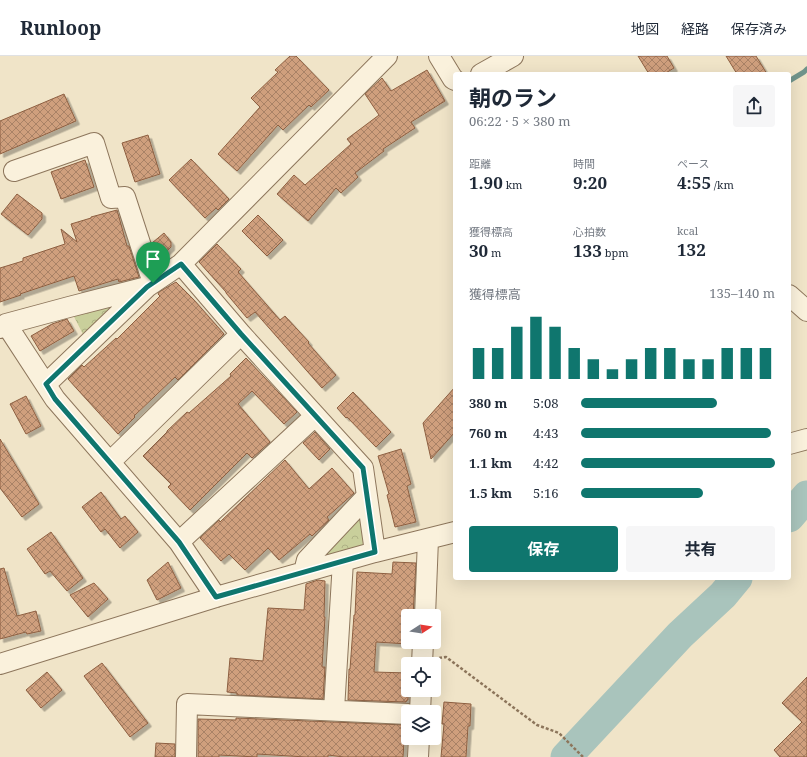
<!DOCTYPE html>
<html lang="ja">
<meta charset="utf-8">
<style>
body{margin:0;font-family:"Noto Serif","Noto Sans JP",serif;background:#f6f6f7;color:#1f2937;height:100vh;display:flex;flex-direction:column;font-size:15px;white-space:nowrap}
*{box-sizing:border-box;margin:0}
p{font-size:13px;color:#747a83}
.icon{flex:none;width:22px;height:22px;fill:none;stroke:currentColor;stroke-width:2;stroke-linecap:round;stroke-linejoin:round}
.map{position:relative;flex:1;overflow:hidden}
.drawer{position:absolute;left:453px;top:16px;width:338px;height:508px;display:flex;flex-direction:column;background:#fff;border-radius:4px;box-shadow:0 4px 16px #0002}
.drawer>*{flex:none}
.needle{width:26px;rotate:78deg}
.controls{position:absolute;left:401px;top:553px;display:grid;gap:8px}
.controls a{display:grid;place-items:center;width:40px;height:40px;border-radius:4px;background:#fff;box-shadow:0 4px 16px #0002;font-size:20px}
.pin{position:absolute;display:grid;place-items:center;width:34px;height:34px;color:#fff;margin:-41px -17px;border-radius:50% 50% 50% 0;rotate:-45deg;box-shadow:0 0 4px #0007}
.pin .icon{rotate:45deg}
.round{display:grid;place-items:center;flex:none;width:42px;height:42px;border-radius:4px;background:#f6f6f7}
.summary{display:flex;align-items:center;justify-content:space-between;height:68px;padding:0 16px}
h1{font-size:22px;font-weight:700;line-height:30px}
.metrics{display:grid;grid-template-columns:repeat(3,1fr);gap:6px;height:68px;padding:4px 16px}
.metrics div{display:grid;align-content:center}
.metrics b{font-size:17px;font-weight:700}
.metrics small{font-size:11px;font-weight:400}
.metrics p{font-size:11px}
.chart{height:112px;padding:8px 16px}
.chart p{display:flex;justify-content:space-between}
.chart svg{width:100%;height:72px;margin-top:4px;stroke:#0f766e;stroke-width:6}
.cta{display:flex;gap:8px;margin-top:auto;padding:8px 16px}
.cta a{flex:1;height:46px;border-radius:4px;background:#0f766e;color:#fff;font-size:16px;font-weight:700;line-height:46px;text-align:center}
.cta a+a{background:#f6f6f7;color:#1f2937}
ul{padding:0 16px;list-style:none;font-size:13px}
li{display:grid;grid-template-columns:64px 48px 1fr;align-items:center;height:30px}
li i{height:10px;border-radius:5px;background:#0f766e}
header{display:flex;align-items:center;gap:24px;box-sizing:border-box;height:56px;padding:0 20px;background:#fff;border-bottom:1px solid #e0e1e3}
header strong{font-size:19px}
nav{display:flex;gap:22px;margin-inline-start:auto;font-size:14px}
.map>svg:first-child{display:block}
</style>
<header>
<strong>Runloop</strong>
<nav><a>地図</a><a>経路</a><a>保存済み</a></nav>
</header>
<div class="map">
<svg width="807" height="701" viewBox="0 0 807 701">
<defs>
<pattern id="park-crowns" width="20" height="18" patternUnits="userSpaceOnUse"><rect width="20" height="18" fill="#c9cf9b"/><path d="M2 6a3 3 0 1 1 6 0M12 15a3 3 0 1 1 6 0" fill="none" stroke="#aeb285"/></pattern>
<pattern id="building-cross-hatch" width="8" height="8" patternUnits="userSpaceOnUse"><rect width="8" height="8" fill="#cf9f7d"/><path d="M0 0l8 8M0 8l8-8" fill="none" stroke="#a98266"/></pattern>
<filter id="shadow"><feDropShadow dx="3.5" dy="3.5" stdDeviation="0" flood-color="#0004"/></filter>
</defs>
<rect width="100%" height="100%" fill="#f0e4c8"/>
<!-- park -->
<path fill="url(#park-crowns)" d="M147,231L88,288L69,251Z
M367,440L375,496L307,504Z"/>
<g fill="none" stroke-linecap="round" stroke-linejoin="round">
<!-- stream -->
<path stroke="#6f938a" stroke-width="5" d="M789,25L804,16L807,13"/>
<!-- river -->
<path stroke="#a9c4bc" stroke-width="31" d="M789,461L807,440
M566,701L680,579L723,539L737,522"/>
</g>
<!-- building -->
<path fill="url(#building-cross-hatch)" stroke="#8d5f41" filter="url(#shadow)" d="M290,0H296L329,34L311,51L309,49L283,74L278,69L237,115L218,98L260,51L251,42L278,16L275,14Z
M638,0H667L674,12L664,18H649Z
M726,0H756L767,18H737Z
M427,14L445,45L411,66L415,72L383,93L384,95L355,117L358,121L341,137L336,132L308,165L277,138L294,119L305,129L351,88L347,83L379,59L365,38L382,22L391,35Z
M64,38L76,65L0,98V65Z
M148,79L160,118L135,126L122,87Z
M191,103L229,143L218,154L216,152L205,162L169,124Z
M85,104L94,131L61,143L51,116Z
M17,138L42,157V163L28,179L1,158Z
M117,154L127,190H129L139,221L119,226L118,223L79,235L74,220L20,238L21,239L0,246V212L23,205V202L65,188L61,173L77,186L71,168L91,162V161Z
M258,159L283,184L267,200L242,175Z
M164,177L171,186V191L159,202L156,199L152,187Z
M217,188L241,213L238,216L280,264L285,260L309,286L308,287L336,319L322,332L255,256L247,262L226,237V236L199,206Z
M176,226L194,244L224,278L178,324L175,321L134,360L135,361L118,378L68,323L82,309L84,311L116,282L117,283L160,240L158,238L159,236Z
M67,263L74,275L40,295L31,280L52,268Z
M246,302L297,356L284,368L252,335L238,348L270,386L252,402L247,397L190,454L168,431L171,428L143,400L167,376V375L187,356L189,357L231,320L230,318Z
M455,331V376L431,403L423,367Z
M353,336L391,376L376,391L347,361L346,362L337,352Z
M26,340L41,370L26,378L10,348Z
M315,376L330,393L319,404L303,387Z
M0,383L39,448L22,461L0,432Z
M401,393L411,428L407,430L416,466L395,471L387,439L389,438L378,400Z
M285,404L309,433L332,412L354,437L327,461L329,464L312,480L310,478L279,504L268,492L245,514L229,498L221,505L200,482L219,464L220,466Z
M101,436L121,463L125,460L138,476L120,492L105,473L101,476L82,451Z
M51,476L83,522L67,535L50,515L45,518L27,493Z
M168,506L181,532L157,544L147,524Z
M393,506L416,507L413,560H408V588L376,586L374,616L408,617V644H407L406,646L348,644L349,613H350L354,559H355L357,516L392,518Z
M4,512L17,560L36,555L41,575L27,578L26,576L0,583V513Z
M318,524L325,525L324,561H325L322,611H325L323,643L237,639V637L227,636L230,602L263,605L268,552L304,554L306,528Z
M94,527L108,543L88,561L70,539Z
M102,607L148,667L130,681L84,620Z
M47,616L62,634L41,652L26,634Z
M807,621V701H780L774,694L802,666L782,647Z
M444,646L471,648L470,670H468L466,701H441L444,668H442Z
M236,662L405,669L403,701H344L328,699V701H306L257,698V701L219,699V701H198V663L236,664Z
M156,687L175,688V701H155Z"/>
<g fill="none" stroke-linecap="round" stroke-linejoin="round">
<!-- street casing -->
<g stroke="#8d765c" stroke-width="22">
<path id="street" d="M439,0L453,23L455,24
M481,18L513,0
M14,115L94,87L111,142L125,141L153,227
M181,208L387,0
M789,239L807,255
M6,268L55,343L179,486L216,541
M0,272L6,268L69,251L147,231L181,208L241,278L363,412L375,496
M46,328L147,231
M789,388L807,383
M110,406L241,278
M179,486L315,360
M304,516L307,504L367,440
M425,560L428,483
M0,608L216,541L375,496L455,476
M422,608L423,586
M334,654L343,505
M420,656L421,634
M186,701L187,648L408,658
M418,701L419,682"/>
</g>
<!-- path -->
<path stroke="#8d765c" stroke-width="2.5" stroke-dasharray="3 2" stroke-linecap="butt" d="M439,602L446,601L537,669L559,677L583,701"/>
<!-- street -->
<use href="#street" stroke="#faf1dc" stroke-width="20"/>
</g>
<g fill="none" stroke-linecap="round" stroke-linejoin="round">
<!-- route casing -->
<g stroke="#fff" stroke-width="8">
<path id="route" d="M181,208L241,278L363,412L375,496L216,541L179,486L55,343L46,328L147,231Z"/>
</g>
<!-- route -->
<use href="#route" stroke="#0f766e" stroke-width="5"/>
</g>
</svg>
<div class="controls">
<a><svg class="needle" viewBox="-14 -14 28 28"><path d="M0-13l5 13h-10z" fill="#e53935"/><path d="M0 13l5-13h-10z" fill="#747a83"/></svg></a>
<a><svg class="icon" aria-label="locate" viewBox="0 0 24 24"><circle cx="12" cy="12" r="6"/><path d="M12 2v4M12 18v4M2 12h4M18 12h4"/></svg></a>
<a><svg class="icon" aria-label="layers" viewBox="0 0 24 24"><path d="M12 4l9 5-9 5-9-5zM3 14l9 5 9-5"/></svg></a>
</div>
<div class="pin" style="left:153px;top:227px;background:#1e9e55"><svg class="icon" aria-label="arrive" viewBox="0 0 24 24"><path d="M6 21V4h12l-3 4 3 4H6"/></svg></div>
<section class="drawer">
<div class="summary"><div><h1>朝のラン</h1><p>06:22 · 5 × 380 m</p></div><a class="round"><svg class="icon" aria-label="share" viewBox="0 0 24 24"><path d="M12 15V3M7 8l5-5 5 5M5 13v7h14v-7"/></svg></a></div>
<div class="metrics">
<div><p>距離</p><b>1.90<small> km</small></b></div>
<div><p>時間</p><b>9:20</b></div>
<div><p>ペース</p><b>4:55<small> /km</small></b></div>
</div>
<div class="metrics">
<div><p>獲得標高</p><b>30<small> m</small></b></div>
<div><p>心拍数</p><b>133<small> bpm</small></b></div>
<div><p>kcal</p><b>132</b></div>
</div>
<div class="chart"><p><span>獲得標高</span>135–140 m</p>
<svg viewBox="0 0 160 44" preserveAspectRatio="none"><path d="M5 44V25M15 44V25M25 44V12M35 44V6M45 44V12M55 44V25M65 44V32M75 44V38M85 44V32M95 44V25M105 44V25M115 44V32M125 44V32M135 44V25M145 44V25M155 44V25"/></svg>
</div>
<ul>
<li><b>380 m</b>5:08<i style="width:70%"></i></li>
<li><b>760 m</b>4:43<i style="width:98%"></i></li>
<li><b>1.1 km</b>4:42<i style="width:100%"></i></li>
<li><b>1.5 km</b>5:16<i style="width:63%"></i></li>
</ul>
<div class="cta"><a>保存</a><a>共有</a></div>
</section>
</div>
